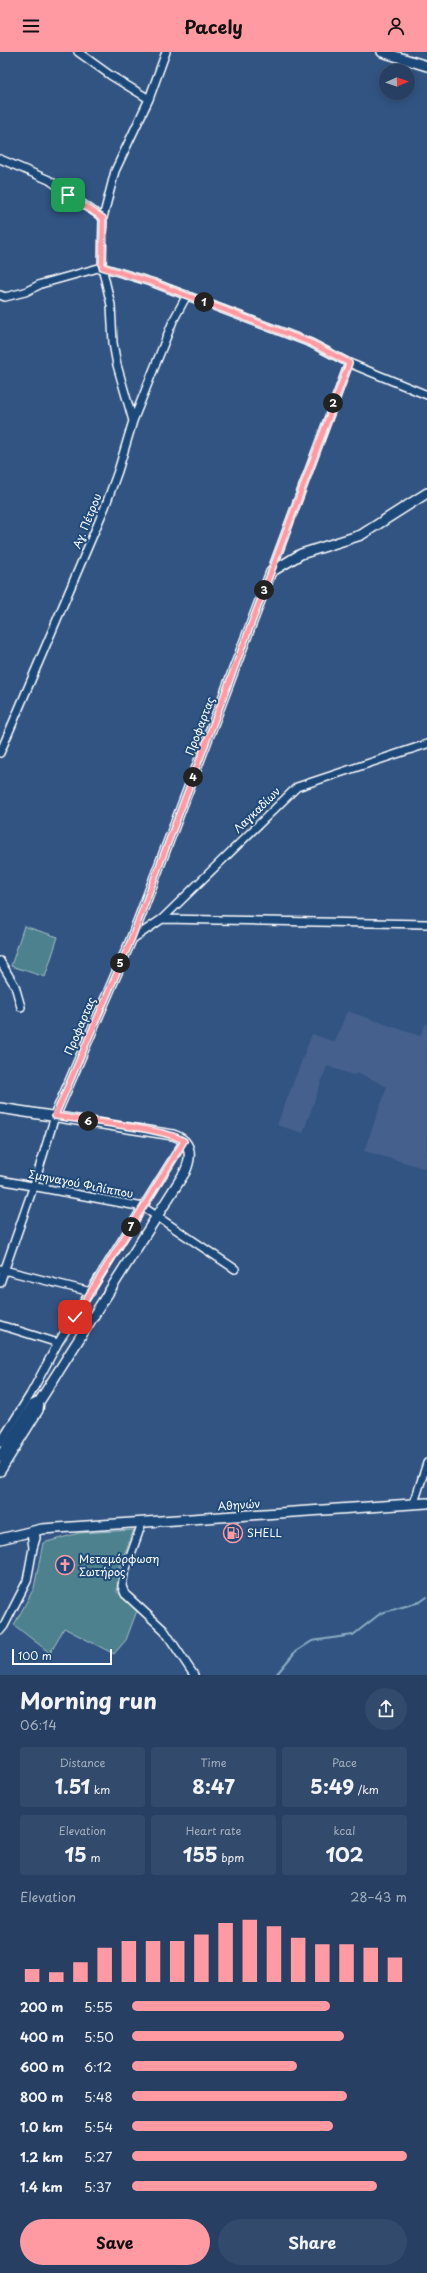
<!DOCTYPE html>
<meta charset="utf-8">
<style>
body{margin:0;font-family:"Playpen Sans",sans-serif;background:#324a6b;color:#f1f3f6;height:100vh;display:flex;flex-direction:column;font-size:15px;white-space:nowrap}
*{box-sizing:border-box;margin:0}
p{font-size:13px;color:#a4afbe}
.icon{flex:none;width:22px;height:22px;fill:none;stroke:currentColor;stroke-width:2;stroke-linecap:round;stroke-linejoin:round}
.map{position:relative;height:1623px;overflow:hidden}
.panel{display:flex;flex-direction:column;background:#263f62;flex:1}
.panel>*{flex:none}
.needle{width:26px;rotate:88deg}
.tools{position:absolute;left:379px;top:12px;display:grid;gap:8px}
.tools a{display:grid;place-items:center;width:36px;height:36px;border-radius:50%;background:#263f62;box-shadow:0 2px 10px #0003,0 0 0 1px #425877;font-size:20px}
.scale{position:absolute;left:12px;bottom:10px;width:100px;box-sizing:border-box;padding-left:4px;border:2px solid #fff;border-top:0;font-size:11px;line-height:14px;white-space:nowrap;color:#fff;-webkit-text-stroke:3px #1f4a7a;paint-order:stroke}
.pin{position:absolute;display:grid;place-items:center;width:34px;height:34px;color:#fff;margin:-17px;border-radius:8px;box-shadow:0 2px 6px #0006}
.km{position:absolute;width:20px;height:20px;margin:-10px;border-radius:50%;background:#222;color:#fff;font-size:11px;line-height:20px;text-align:center}
.round{display:grid;place-items:center;flex:none;width:42px;height:42px;border-radius:21px;background:#324a6b}
.summary{display:flex;align-items:center;justify-content:space-between;height:68px;padding:0 20px}
h1{font-size:22px;font-weight:700;line-height:30px}
.metrics{display:grid;grid-template-columns:repeat(3,1fr);gap:6px;height:68px;padding:4px 20px}
.metrics div{display:grid;align-content:center;border-radius:4px;background:#324a6b;text-align:center}
.metrics b{font-size:20px;font-weight:700}
.metrics small{font-size:11px;font-weight:400}
.metrics p{font-size:11px}
.chart{height:112px;padding:8px 20px}
.chart p{display:flex;justify-content:space-between}
.chart svg{width:100%;height:72px;margin-top:4px;stroke:#ff9aa2;stroke-width:6}
.button{display:flex;gap:8px;margin-top:auto;padding:8px 20px}
.button a{flex:1;height:46px;border-radius:24px;background:#ff9aa2;color:#111;font-size:16px;font-weight:700;line-height:46px;text-align:center}
.button a+a{background:#324a6b;color:#f1f3f6}
ul{padding:0 20px;list-style:none;font-size:13px}
li{display:grid;grid-template-columns:64px 48px 1fr;align-items:center;height:30px}
li i{height:10px;border-radius:5px;background:#ff9aa2}
header{display:flex;justify-content:space-between;align-items:center;height:52px;padding:0 20px;background:#ff9aa2;color:#111;font-size:18px;font-weight:700}
.map>svg:first-child{display:block}
</style>
<header><svg class="icon" aria-label="menu" viewBox="0 0 24 24"><path d="M4 6h16M4 12h16M4 18h16"/></svg>Pacely<svg class="icon" aria-label="person" viewBox="0 0 24 24"><circle cx="12" cy="8" r="4"/><path d="M4 21q1-7 8-7t8 7"/></svg></header>
<div class="map">
<svg width="427" height="1623" viewBox="0 0 427 1623">
<rect width="100%" height="100%" fill="#325483"/>
<filter id="ink" filterUnits="userSpaceOnUse"><feTurbulence type="fractalNoise" baseFrequency=".025" numOctaves="2"/><feDisplacementMap in="SourceGraphic" scale="8" xChannelSelector="R" yChannelSelector="G"/><feConvolveMatrix kernelMatrix="1 2 1 2 8 2 1 2 1" color-interpolation-filters="sRGB"/></filter>
<g filter="url(#ink)">
<!-- built -->
<path fill="#45608c" d="M347,959L420,984L427,969V1117L364,1099L387,1035L359,1021L353,1023L327,1014L303,1081L277,1073L312,982L335,990Z"/>
<!-- green -->
<path fill="#4e818e" stroke="#a6c0c6" d="M24,874L58,885L45,925L11,914Z
M134,1478L118,1518L117,1540L138,1556L126,1588L114,1602L64,1576L50,1601L14,1573L34,1536L43,1491L79,1481Z"/>
<g fill="none" stroke-linecap="round" stroke-linejoin="round">
<!-- stream -->
<path stroke="#8cadc3" stroke-width="2" d="M276,1623L295,1600L312,1589L353,1583L381,1561L420,1550L427,1545"/>
<!-- street casing -->
<g stroke="#fff" stroke-width="10">
<path id="street" d="M78,0L110,23L149,47L166,0
M0,107L49,128L103,166L102,215L111,253L113,291L117,313L133,369
M103,166L115,119L149,47
M0,243L5,245L25,240L41,232L102,215L154,231L311,291L349,311L427,343
M271,520L349,311
M0,701L105,455L118,419L133,369L173,269L187,243
M162,867L427,872
M131,888L162,867L297,735L427,692
M0,909L15,934L21,955
M0,1128L143,1155L235,1217
M0,1217L91,1240
M0,1231L34,1133L55,1064
M0,1273L58,1291
M0,1391L30,1343L58,1291L184,1089
M414,1451L427,1411
M142,1471L124,1522L122,1534L125,1542L164,1578L194,1623
M31,1480L33,1496L36,1486L35,1479
M0,1579L4,1574L27,1529L33,1496"/>
</g>
<!-- secondary casing -->
<g stroke="#fff" stroke-width="12">
<path id="secondary" d="M382,0L427,14
M0,1056L173,1083C192,1089 192,1104 185,1120L39,1350L38,1358L0,1419
M55,1064L131,888L271,520L301,502L361,483L427,441
M0,1405L33,1353L39,1350
M0,1487L42,1477L427,1451"/>
</g>
<!-- street -->
<use href="#street" stroke="#1f4a7a" stroke-width="7"/>
<!-- secondary -->
<use href="#secondary" stroke="#1f4a7a" stroke-width="9"/>
</g>
</g>
<g fill="none" stroke-linecap="round" stroke-linejoin="round" filter="url(#ink)">
<!-- route casing -->
<g stroke="#fff" stroke-width="8">
<path id="route" d="M68,143L103,166L102,215L154,231L311,291L349,311L271,520L131,888L55,1064C81,1068 168,1077 184,1089L75,1265"/>
</g>
<!-- route -->
<use href="#route" stroke="#ff9aa2" stroke-width="5"/>
</g>
<!-- icons -->
<defs>
<g id="fuel-ring" transform="scale(1)"><circle r="9.5" fill="#1f4a7a" stroke="#ff9aa2" stroke-width="1.5"/><path d="M-5.5-6h7V0h2V4h1.3V-2.5L3-4.5l.8-.8L6-3V5H2.5V1h-1V6h-7ZM-4.2-4.7v3.2H.2V-4.7Z" fill="#ff9aa2"/></g>
<g id="church-ring" transform="scale(1)"><circle r="9.5" fill="#1f4a7a" stroke="#ff9aa2" stroke-width="1.5"/><path d="M-1.2-6h2.4v3.5h3.3v2.4h-3.3V6h-2.4V-.1h-3.3v-2.4h3.3Z" fill="#ff9aa2"/></g>
</defs>
<g fill-rule="evenodd">
<use href="#fuel-ring" x="233" y="1481"/>
<use href="#church-ring" x="65" y="1513"/>
</g>
<g text-anchor="middle" stroke-width="4" stroke-linejoin="round" paint-order="stroke">
<!-- street labels -->
<g font-size="11" fill="#fff" stroke="#1f4a7a">
<text transform="translate(87 469) rotate(-68)" y="4">Αγ. Πέτρου</text>
<text transform="translate(200 674) rotate(-69)" y="4">Προφαρτας</text>
<text transform="translate(257 758) rotate(-44)" y="4">Λαγκαδίων</text>
<text transform="translate(80 974) rotate(-67)" y="4">Προφαρτας</text>
<text transform="translate(81 1132) rotate(11)" y="4">Σμηναγού Φιλίππου</text>
<text transform="translate(239 1453) rotate(-4)" y="4">Αθηνών</text>
</g>
<!-- poi labels -->
<g font-size="11" fill="#fff" stroke="#1f4a7a" text-anchor="start">
<text x="247" y="1485">SHELL</text>
<text x="79" y="1511">Μεταμόρφωση<tspan x="79" dy="13">Σωτήρος</tspan></text>
</g>
</g>
</svg>
<div class="tools">
<a><svg class="needle" viewBox="-14 -14 28 28"><path d="M0-13l5 13h-10z" fill="#e53935"/><path d="M0 13l5-13h-10z" fill="#a4afbe"/></svg></a>
</div>
<div class="scale">100 m</div>
<div class="pin" style="left:68px;top:143px;background:#1e9e55"><svg class="icon" aria-label="arrive" viewBox="0 0 24 24"><path d="M6 21V4h12l-3 4 3 4H6"/></svg></div>
<div class="pin" style="left:75px;top:1265px;background:#d93025"><svg class="icon" aria-label="check" viewBox="0 0 24 24"><path d="M5 12l5 5 9-10"/></svg></div>
<b class="km" style="left:204px;top:250px">1</b>
<b class="km" style="left:333px;top:351px">2</b>
<b class="km" style="left:264px;top:538px">3</b>
<b class="km" style="left:193px;top:725px">4</b>
<b class="km" style="left:120px;top:911px">5</b>
<b class="km" style="left:88px;top:1069px">6</b>
<b class="km" style="left:131px;top:1175px">7</b>
</div>
<section class="panel">
<div class="summary"><div><h1>Morning run</h1><p>06:14</p></div><a class="round"><svg class="icon" aria-label="share" viewBox="0 0 24 24"><path d="M12 15V3M7 8l5-5 5 5M5 13v7h14v-7"/></svg></a></div>
<div class="metrics">
<div><p>Distance</p><b>1.51<small> km</small></b></div>
<div><p>Time</p><b>8:47</b></div>
<div><p>Pace</p><b>5:49<small> /km</small></b></div>
</div>
<div class="metrics">
<div><p>Elevation</p><b>15<small> m</small></b></div>
<div><p>Heart rate</p><b>155<small> bpm</small></b></div>
<div><p>kcal</p><b>102</b></div>
</div>
<div class="chart"><p><span>Elevation</span>28–43 m</p>
<svg viewBox="0 0 160 44" preserveAspectRatio="none"><path d="M5 44V36M15 44V38M25 44V32M35 44V23M45 44V19M55 44V19M65 44V19M75 44V15M85 44V8M95 44V6M105 44V10M115 44V17M125 44V21M135 44V21M145 44V23M155 44V29"/></svg>
</div>
<ul>
<li><b>200 m</b>5:55<i style="width:72%"></i></li>
<li><b>400 m</b>5:50<i style="width:77%"></i></li>
<li><b>600 m</b>6:12<i style="width:60%"></i></li>
<li><b>800 m</b>5:48<i style="width:78%"></i></li>
<li><b>1.0 km</b>5:54<i style="width:73%"></i></li>
<li><b>1.2 km</b>5:27<i style="width:100%"></i></li>
<li><b>1.4 km</b>5:37<i style="width:89%"></i></li>
</ul>
<div class="button"><a>Save</a><a>Share</a></div>
</section>
